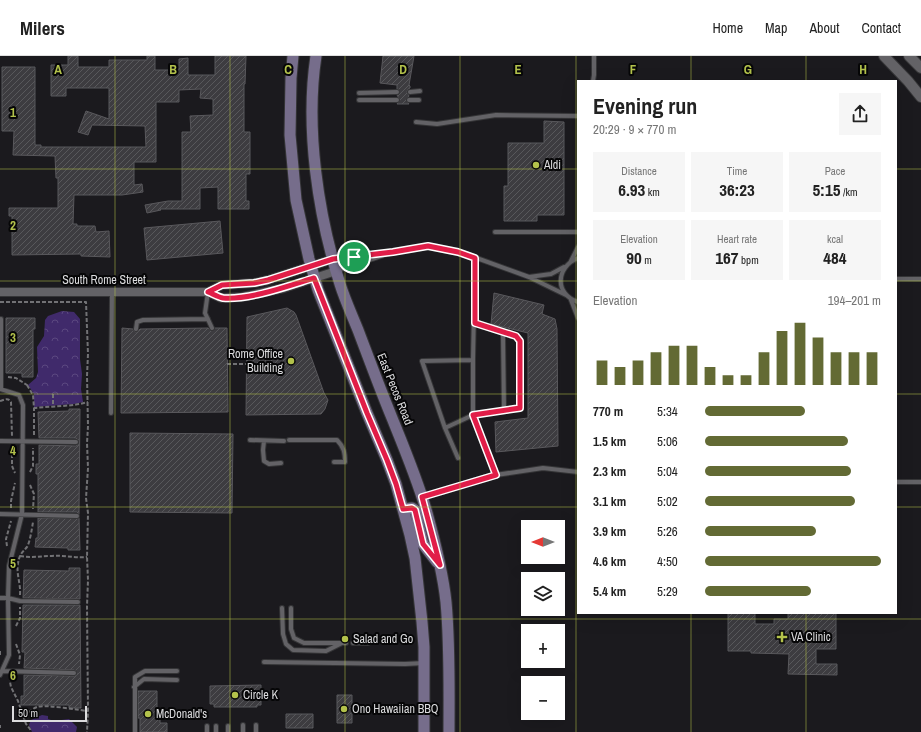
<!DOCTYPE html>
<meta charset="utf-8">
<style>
body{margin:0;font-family:"Archivo Narrow",sans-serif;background:#f6f6f6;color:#222;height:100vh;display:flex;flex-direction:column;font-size:15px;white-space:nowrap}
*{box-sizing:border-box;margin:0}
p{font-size:13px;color:#767676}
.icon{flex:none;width:22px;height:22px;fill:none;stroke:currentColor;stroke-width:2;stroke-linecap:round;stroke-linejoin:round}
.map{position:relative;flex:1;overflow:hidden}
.panel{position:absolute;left:577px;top:24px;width:320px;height:534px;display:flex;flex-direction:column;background:#fff;border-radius:0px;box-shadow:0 4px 16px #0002}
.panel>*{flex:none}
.needle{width:26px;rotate:270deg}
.fabs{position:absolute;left:521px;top:464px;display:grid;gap:8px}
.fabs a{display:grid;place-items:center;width:44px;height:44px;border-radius:0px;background:#fff;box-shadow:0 4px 16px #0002;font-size:20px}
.scale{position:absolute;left:12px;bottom:10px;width:75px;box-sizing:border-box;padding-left:4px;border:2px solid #dcdcde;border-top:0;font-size:11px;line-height:14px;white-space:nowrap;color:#dcdcde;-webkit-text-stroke:3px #060607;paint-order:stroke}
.pin{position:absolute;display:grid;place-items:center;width:34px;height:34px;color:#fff;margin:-17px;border:2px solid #fff;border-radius:50%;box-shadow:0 1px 4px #0007}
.round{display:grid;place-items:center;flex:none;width:42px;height:42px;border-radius:0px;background:#f6f6f6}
.head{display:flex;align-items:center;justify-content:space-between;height:68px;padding:0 16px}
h1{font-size:22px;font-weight:800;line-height:30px}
.figures{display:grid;grid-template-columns:repeat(3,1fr);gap:6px;height:68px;padding:4px 16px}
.figures div{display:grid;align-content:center;border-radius:0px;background:#f6f6f6;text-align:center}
.figures b{font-size:17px;font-weight:800}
.figures small{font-size:11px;font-weight:400}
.figures p{font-size:11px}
.chart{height:112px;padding:8px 16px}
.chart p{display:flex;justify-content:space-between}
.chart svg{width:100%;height:72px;margin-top:4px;stroke:#636a34;stroke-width:6}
ul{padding:0 16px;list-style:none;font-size:13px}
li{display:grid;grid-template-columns:64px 48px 1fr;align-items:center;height:30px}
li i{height:10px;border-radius:5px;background:#636a34}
header{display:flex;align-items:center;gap:24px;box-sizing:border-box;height:56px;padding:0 20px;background:#fff;border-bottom:1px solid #e0e0e0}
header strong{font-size:19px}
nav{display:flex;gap:22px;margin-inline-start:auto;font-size:14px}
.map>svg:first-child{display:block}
</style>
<header>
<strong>Milers</strong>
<nav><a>Home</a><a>Map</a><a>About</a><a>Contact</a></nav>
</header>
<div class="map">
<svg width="921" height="676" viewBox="0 0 921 676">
<defs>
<pattern id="park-crowns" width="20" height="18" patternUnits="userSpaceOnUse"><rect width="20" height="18" fill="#402a6b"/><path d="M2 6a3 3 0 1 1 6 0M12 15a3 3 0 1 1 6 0" fill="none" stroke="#5b4880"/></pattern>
<pattern id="building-hatch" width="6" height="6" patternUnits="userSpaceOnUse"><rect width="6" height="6" fill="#3d3c40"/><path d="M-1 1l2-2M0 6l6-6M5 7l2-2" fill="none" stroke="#58585b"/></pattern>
</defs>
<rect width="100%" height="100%" fill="#1b1a1e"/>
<!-- park -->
<path fill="url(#park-crowns)" d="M62,255L74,256L80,263V303L82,318L81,333L83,346L74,348L34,351V338L28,329L36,322L38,316L37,291L44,280L45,264L48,260Z
M42,659L48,660V663L54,665L69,663L77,671L76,676H32L29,669L31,664Z"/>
<!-- building -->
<path fill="url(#building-hatch)" stroke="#59585c" d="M68,0H78V11H109V4H147V0H155V14H179V3L188,2V19H215V0H246L245,28H244V76H250V118H246V145H249V153H218V131L200,132V153H160L161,154L147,157L145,149L168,145H182V76H191L190,60L213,59V43L200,42L201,33L179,34V46H156V106H134V129L142,128L143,136L122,139H74L73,168H77V170H95L96,176L109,175L110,201L81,200V198L12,199V160H9V152H58V122H56L55,100L13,99L14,75H2V11H35V89H41V91H146L145,70L92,69L88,79L78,76L86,55L109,63V32H66V40H51V9H68Z
M383,0H414L409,29L410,30V32L408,33L407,36L409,40L406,44L409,48H397L400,44L397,39L400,36L397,33V29L380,27Z
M544,65L564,66V159H537V165H504V130H508V87H544Z
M220,165L223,197L147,204L144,172Z
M494,237L544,249L542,258L555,263L557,273L558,390L496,396L495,366L528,362V277L491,268Z
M287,252L294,256L296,259L324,337L328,344L325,353L321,358L246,359L247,261Z
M6,262H35V273H33V321H22V317H6Z
M122,272L133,273L134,275L136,276L138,275L140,273L208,272L212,275L215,272H227L228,356L121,357Z
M69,353H80L79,458L77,456H38V418H36V408H39V389L76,390L79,388V386L76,382H39L38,356L69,355Z
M130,377L233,378L232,457L130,456Z
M38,462H79L80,494H68V492L35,491L36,482H38Z
M69,512H80V543L23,542L24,514L69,515Z
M23,549H80L81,652H69V649H21V640H24V619L74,620L77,619V617L74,614L24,612L25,596H22Z
M728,557H755V568H774V563H788V557H836V593H816V608H837V619L788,618L789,598L751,597V595H728Z
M261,629V649H257V651H214V648H210V630Z
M138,635H157V653H160V667H167V676H140V662H138Z
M337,639H352V667H337Z
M286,658H313V672H286Z"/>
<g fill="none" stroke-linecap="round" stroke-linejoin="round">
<!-- service casing -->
<g stroke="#353537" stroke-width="6">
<path id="service" d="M593,25L594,19V0
M410,36L420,35
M359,37L397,36
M359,44H397
M409,44H419
M416,66L437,68L496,59L578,60
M495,176H578
M578,202C556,211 554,238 578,246
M333,203L384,197
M571,205L578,191
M337,215L393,196L428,190L463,197L529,221L566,239
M529,221L551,218L564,211
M896,223H921
M208,236L205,257L212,272
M571,244L578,262
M1,263V333
M136,273L137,266L143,264L208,263
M503,277L516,280L520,285L521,352L504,355
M473,304V359L496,419
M0,333L19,339L23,349L22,458L9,510L8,542L9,599L0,619
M111,357L112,236
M445,372L422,305L473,304L475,202
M250,384L284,385
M289,384H337C344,391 345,397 345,406H334
M0,385L76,386
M264,385L263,394L264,405L269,408L281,407
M458,402L445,372L473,359L504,355L503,277L475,267
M896,426H921
M422,441L489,420L543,412L578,416
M0,458L77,460
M0,542H8L20,545L78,546
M282,552L283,578L286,588L293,594L326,595L342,587H346
M291,552V573L294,582L304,587H340
M353,587H368
M264,606L405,608L424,607
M3,615L74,617
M134,631L144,623L177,624
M243,669V676
M207,670V676
M216,670V676
M228,670V676
M135,676V621L145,615H177
M256,676V669"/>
</g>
<!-- minor casing -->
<g stroke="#353537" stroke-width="10">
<path id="minor" d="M0,236H208L222,229L254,227L268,224L333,203
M208,236L221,242L242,241L284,232L336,215"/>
</g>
<!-- tertiary casing -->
<g stroke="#353537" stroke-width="12">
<path id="tertiary" d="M884,0L908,25L921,41
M909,0L921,12"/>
</g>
<!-- secondary casing -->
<g stroke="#353537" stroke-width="13">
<path id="secondary" d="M293,0L291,22L290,79L296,144L309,203L318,234L367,357L387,404L396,428L410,479L415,502L422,566L424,591V676
M316,0C305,72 318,159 340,228C345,244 352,259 358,274C369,303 380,333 392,362C405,394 418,425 427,457C435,486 443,517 446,546C450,589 449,633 449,676
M403,453L412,452L415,454L423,488L437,506"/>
</g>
<!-- path -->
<path stroke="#727275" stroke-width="2" stroke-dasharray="4 2" stroke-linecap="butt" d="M0,246H86L88,298L87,320L88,370L87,387L88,412L86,442L88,457L87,501L88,524L87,550L88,655L87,676
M227,308H270
M8,321L16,322L27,329L25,331
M27,329L33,339L34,352C52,350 70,351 88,346
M53,338V350
M0,345C4,344 8,341 11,346L12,380
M34,379V352
M12,392V410L15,417
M30,416L33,410V392
M30,429L34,438L33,453
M11,452V445L15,427
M7,490L6,483L11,465
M20,500C31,502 41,500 52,500C64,499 74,502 87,501
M20,539C21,528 16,518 18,507C20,497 22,497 27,491C30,486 32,472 33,466
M16,570L20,562V551
M16,588L20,599L19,608
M0,595V600
M12,621L10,626L11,631L18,645L26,668L30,673L31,676
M23,659C28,657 32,653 37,651C46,648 77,654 88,655
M0,669V672"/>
<!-- service -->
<use href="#service" stroke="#636266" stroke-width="4"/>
<!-- minor -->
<use href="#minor" stroke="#636266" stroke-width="8"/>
<!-- tertiary -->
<use href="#tertiary" stroke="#636266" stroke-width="10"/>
<!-- secondary -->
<use href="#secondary" stroke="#766d8b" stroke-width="11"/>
</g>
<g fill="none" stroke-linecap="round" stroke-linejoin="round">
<!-- route casing -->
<g stroke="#fff" stroke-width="8">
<path id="route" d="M428,190L458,196L475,202V267L516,280L520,285V352L473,359L496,419L422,441L440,509L423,488L415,454L412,452L403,453L396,428L387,404L367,357L314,222C288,230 250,244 223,242C218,241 213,238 208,236L222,229L254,227L268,224L333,203L393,196Z"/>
</g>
<!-- route -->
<use href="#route" stroke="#e11d48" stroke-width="5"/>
</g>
<!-- grid -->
<path fill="none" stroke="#b3c24b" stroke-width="1" stroke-opacity="0.55" d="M115,0V676M230,0V676M345,0V676M460,0V676M576,0V676M691,0V25M806,0V25M0,113H578M896,113H921M0,225H578M896,225H921M0,338H578M896,338H921M0,451H578M896,451H921M691,557V676M806,557V676M0,563H921"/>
<!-- markers -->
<g fill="#b3c24b" stroke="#060607" stroke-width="1.5">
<circle cx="536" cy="109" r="4"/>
<circle cx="291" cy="305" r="4"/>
<path d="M780 575h4v4h4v4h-4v4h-4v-4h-4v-4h4z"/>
<circle cx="345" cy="583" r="4"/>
<circle cx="235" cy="639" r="4"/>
<circle cx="344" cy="653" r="4"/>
<circle cx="148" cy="658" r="4"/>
</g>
<g text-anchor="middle" stroke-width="4" stroke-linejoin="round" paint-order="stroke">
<!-- poi labels -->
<g font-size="12" fill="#dcdcde" stroke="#060607" text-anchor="start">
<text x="544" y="113">Aldi</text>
<text x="283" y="302" text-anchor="end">Rome Office<tspan x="283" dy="14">Building</tspan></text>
<text x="791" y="585">VA Clinic</text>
<text x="353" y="587">Salad and Go</text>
<text x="243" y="643">Circle K</text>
<text x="352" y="657">Ono Hawaiian BBQ</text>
<text x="156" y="662">McDonald's</text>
</g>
<!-- street labels -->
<g font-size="12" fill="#dcdcde" stroke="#060607">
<text x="104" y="228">South Rome Street</text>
<text transform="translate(395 333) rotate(68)" y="4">East Pecos Road</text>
</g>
</g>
<g font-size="13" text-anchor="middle" font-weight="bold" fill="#b3c24b" stroke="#060607" stroke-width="4" stroke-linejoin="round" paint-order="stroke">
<text x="58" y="18">A</text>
<text x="173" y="18">B</text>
<text x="288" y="18">C</text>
<text x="403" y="18">D</text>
<text x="518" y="18">E</text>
<text x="633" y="18">F</text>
<text x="748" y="18">G</text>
<text x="863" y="18">H</text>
<text x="13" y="61">1</text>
<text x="13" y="174">2</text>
<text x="13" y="286">3</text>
<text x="13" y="399">4</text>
<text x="13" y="512">5</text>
<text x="13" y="624">6</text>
</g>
</svg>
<div class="fabs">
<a><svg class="needle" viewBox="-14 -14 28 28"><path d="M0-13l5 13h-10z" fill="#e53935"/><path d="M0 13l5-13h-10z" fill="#767676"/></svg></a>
<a><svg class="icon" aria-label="layers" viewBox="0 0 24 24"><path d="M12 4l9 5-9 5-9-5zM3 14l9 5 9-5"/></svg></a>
<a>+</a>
<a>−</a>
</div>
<div class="scale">50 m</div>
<div class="pin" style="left:354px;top:201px;background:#1e9e55"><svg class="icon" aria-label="arrive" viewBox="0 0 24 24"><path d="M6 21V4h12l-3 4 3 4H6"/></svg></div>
<section class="panel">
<div class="head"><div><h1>Evening run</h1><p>20:29 · 9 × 770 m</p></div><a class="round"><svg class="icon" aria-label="share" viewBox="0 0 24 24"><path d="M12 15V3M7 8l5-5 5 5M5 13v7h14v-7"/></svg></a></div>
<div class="figures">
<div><p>Distance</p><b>6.93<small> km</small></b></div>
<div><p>Time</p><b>36:23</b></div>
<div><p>Pace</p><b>5:15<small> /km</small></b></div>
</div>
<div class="figures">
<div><p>Elevation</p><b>90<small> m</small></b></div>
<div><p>Heart rate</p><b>167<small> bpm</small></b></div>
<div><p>kcal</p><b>484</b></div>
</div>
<div class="chart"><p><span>Elevation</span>194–201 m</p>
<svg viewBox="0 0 160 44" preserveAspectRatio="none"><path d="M5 44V29M15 44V33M25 44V29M35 44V24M45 44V20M55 44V20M65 44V33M75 44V38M85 44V38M95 44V24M105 44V11M115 44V6M125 44V15M135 44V24M145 44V24M155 44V24"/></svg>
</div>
<ul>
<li><b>770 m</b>5:34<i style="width:57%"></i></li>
<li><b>1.5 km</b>5:06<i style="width:81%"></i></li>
<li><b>2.3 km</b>5:04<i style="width:83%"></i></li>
<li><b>3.1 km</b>5:02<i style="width:85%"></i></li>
<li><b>3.9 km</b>5:26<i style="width:63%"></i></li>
<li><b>4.6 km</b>4:50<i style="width:100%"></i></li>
<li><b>5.4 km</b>5:29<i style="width:60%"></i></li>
</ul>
</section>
</div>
